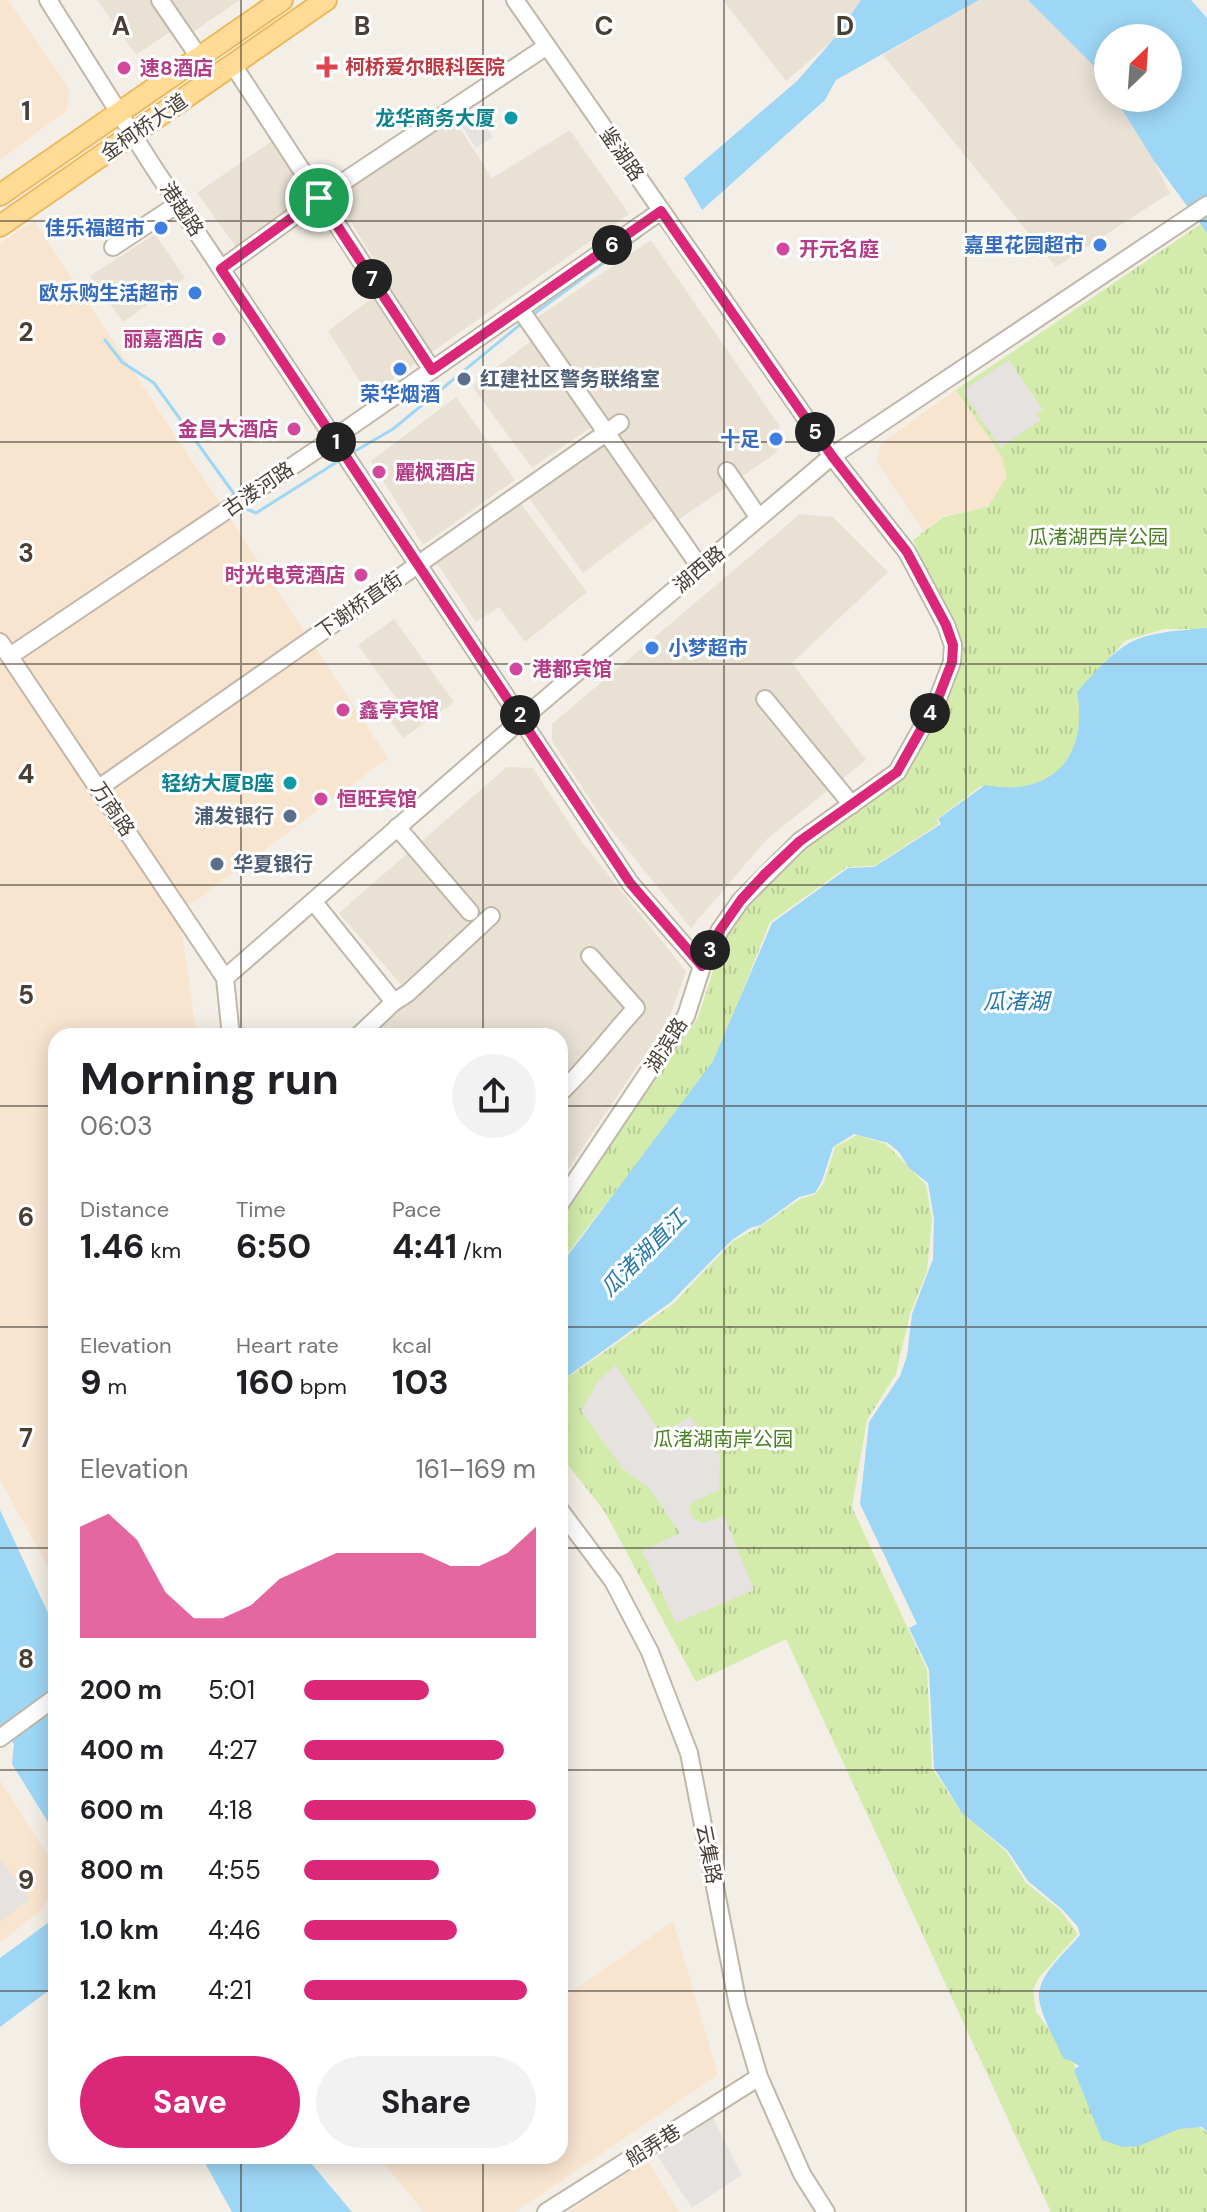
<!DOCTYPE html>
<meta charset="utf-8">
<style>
body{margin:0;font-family:"DM Sans","Noto Sans SC",sans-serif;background:#f2f2f2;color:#202124;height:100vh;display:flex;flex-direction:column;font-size:30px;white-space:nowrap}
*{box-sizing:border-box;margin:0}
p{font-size:26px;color:#757577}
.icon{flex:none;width:44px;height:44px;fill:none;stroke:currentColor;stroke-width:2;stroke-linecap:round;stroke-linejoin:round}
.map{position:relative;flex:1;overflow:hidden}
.sheet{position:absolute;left:48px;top:1028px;width:520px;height:1136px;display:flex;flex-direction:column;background:#fff;border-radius:24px;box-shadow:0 4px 20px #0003}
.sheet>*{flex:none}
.needle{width:52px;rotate:25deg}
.fabs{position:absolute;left:1094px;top:24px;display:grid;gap:16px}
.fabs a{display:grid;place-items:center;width:88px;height:88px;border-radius:50%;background:#fff;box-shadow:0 4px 20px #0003;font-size:40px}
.pin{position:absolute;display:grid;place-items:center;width:68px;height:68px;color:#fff;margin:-34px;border:4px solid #fff;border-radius:50%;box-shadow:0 2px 8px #0007}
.km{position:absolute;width:40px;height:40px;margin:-20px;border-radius:50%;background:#222;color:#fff;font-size:22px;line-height:40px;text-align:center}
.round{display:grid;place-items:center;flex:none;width:84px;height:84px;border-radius:42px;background:#f2f2f2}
.summary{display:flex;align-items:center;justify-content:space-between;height:136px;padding:0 32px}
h1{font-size:44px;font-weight:700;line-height:60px}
.stats{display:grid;grid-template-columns:repeat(3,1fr);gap:12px;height:136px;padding:8px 32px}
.stats div{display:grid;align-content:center}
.stats b{font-size:34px;font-weight:700}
.stats small{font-size:22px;font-weight:400}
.stats p{font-size:22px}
.chart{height:224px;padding:16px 32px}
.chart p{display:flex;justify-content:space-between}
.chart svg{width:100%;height:144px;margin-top:8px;fill:#db2777;opacity:.7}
.button{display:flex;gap:16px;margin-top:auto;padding:16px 32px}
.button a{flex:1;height:92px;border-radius:48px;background:#db2777;color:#fff;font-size:32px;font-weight:700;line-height:92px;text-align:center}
.button a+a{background:#f2f2f2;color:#202124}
ul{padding:0 32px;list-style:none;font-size:26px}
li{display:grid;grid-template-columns:128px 96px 1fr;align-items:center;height:60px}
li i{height:20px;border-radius:10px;background:#db2777}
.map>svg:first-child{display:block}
</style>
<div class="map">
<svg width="1207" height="2212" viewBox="0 0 1207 2212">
<defs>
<pattern id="park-tufts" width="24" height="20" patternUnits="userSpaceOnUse" patternTransform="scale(2)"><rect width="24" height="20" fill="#d3ecac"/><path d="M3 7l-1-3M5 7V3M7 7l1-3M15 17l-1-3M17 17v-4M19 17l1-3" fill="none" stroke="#b7cb95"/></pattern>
</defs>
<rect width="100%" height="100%" fill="#f4efe6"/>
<!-- residential -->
<path fill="#e9e1d4" d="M97,0H149L171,31L136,55Z
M167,0H240L190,34Z
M723,0H861L833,40L786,81Z
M979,0H1028L1050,20L1095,67L1108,87V98H1115L1154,161L1170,193L1056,267L883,55Z
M451,115L492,178L570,130L629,214L369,396L328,331L390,285L334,195Z
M272,141L307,195L236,247L197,193Z
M155,234L185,278L123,322L90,276Z
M651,240L779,425L781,439L776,453L678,520L538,317Z
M535,338L593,426L532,468L472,386Z
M456,397L515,480L423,545L371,461Z
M605,442L656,518L583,573L528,497Z
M519,501L587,592L525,642L499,607L476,622L436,562Z
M800,514L833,517L888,572L792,663L866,760L767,839L691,928L604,821L552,741V724Z
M394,619L454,702L403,738L381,708L396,698L358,645Z
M507,767L533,768L581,841L686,971L669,1019L560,1181V1036H376L371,1029L410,995L339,913Z"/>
<!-- commercial -->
<path fill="#f8e5d0" d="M0,0H8L70,90L67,110L0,160Z
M34,221L388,758L182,911L180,920L197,1036H56V1582L0,1480V243Z
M956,390L1002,457L1008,476L988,507L943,516L923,531L877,462L881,443Z
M0,1780L48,1856L53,1881L43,1909L0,1943Z
M673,1921L718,2075L515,2212H424L378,2156H560V2000Z
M647,2160L679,2212H568Z"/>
<!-- park -->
<path fill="url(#park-tufts)" d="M1207,220V629H1164L1125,641L1079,690L1081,712L1076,746L1054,779L1019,791L981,786L937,819L939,824L874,866L847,867L770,922L719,1050L704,1077L560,1263V1216L698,1018L726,930L755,891L804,845L902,775L962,661L958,641L913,540L943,517L988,507L1007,476L1002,457L956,390Z
M857,1135L886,1144L926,1185L932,1219L927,1271L910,1314L896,1374L867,1420L852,1507L927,1670L932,1768L962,1813L1006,1851L1026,1883L1060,1910L1078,1934L1038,1979L1033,1990L1036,2012L1073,2061L1101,2135C1130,2130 1184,2111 1207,2133V2212H1051L786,1639L696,1682L605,1512L560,1455V1398L568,1377L673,1304L733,1241L761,1226L800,1199L816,1194L824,1182L835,1147Z"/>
<!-- parking -->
<path fill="#e5e2df" d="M476,111L493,137L476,148L459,122Z
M1009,360L1043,410L1037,414L1041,420L1000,448L962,391Z
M616,1365L662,1434L690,1416L720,1456L719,1490L691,1503L689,1507L693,1519L703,1523L724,1516L754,1590L676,1623L642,1551L680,1533L650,1489L623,1469L581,1411L599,1380Z
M0,1859L30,1899L0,1921Z
M713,2118L742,2175L692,2208L657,2155Z"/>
<!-- water -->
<path fill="#9ed7f6" d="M861,0H979L836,80L825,100L702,210L684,178L797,81L833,40Z
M1028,0H1191L1207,18V233L1154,161L1115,98H1168V38H1108V87L1095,67Z
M1207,628V2132L1202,2127L1179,2129L1139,2146L1123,2147L1102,2140L1074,2070L1079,2066L1070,2060L1064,2059C1057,2044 1037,2009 1039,1993C1042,1971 1067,1951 1080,1935L1078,1927L1063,1910L1028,1881L1008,1851L962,1813L934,1768L929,1670L909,1628L917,1624L860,1504L869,1422L900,1376L907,1356L912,1314L933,1259L934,1219L928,1183L909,1168L899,1152L888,1143L854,1134L833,1147L822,1181L815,1193L799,1197L761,1225L750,1228L732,1240L671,1302L568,1376L560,1394V1266L713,1061L772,923L848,868L874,867L941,824L938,819L985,785C1051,798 1089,757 1077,692C1127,636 1133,634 1207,628Z
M0,1510L49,1615L56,1638V1835L12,1764L14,1744L0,1724Z
M56,1917V1985L0,2027V1958Z
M201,2156H305L352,2212H232Z"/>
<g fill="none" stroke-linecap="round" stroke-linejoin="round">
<!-- stream -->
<path stroke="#9ed7f6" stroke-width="3" d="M531,316L642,235
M105,340L122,362L154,383L237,498
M350,454L393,429L522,323
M244,508L256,513L340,460"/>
<!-- minor casing -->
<g stroke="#c1b7a8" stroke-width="20">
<path id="minor" d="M48,0L152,165L630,883L702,966
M160,0L199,57
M515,0L832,456L907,552L946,625L953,645L952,662L937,701L897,772L800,841L741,900L720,930L702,966L686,1016L560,1204
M233,65L432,370
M113,247L178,204
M221,269L319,198L547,46
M520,309L700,567
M727,471L759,518
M0,642L225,978L231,1036
M10,656L334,438L661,211
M765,699L852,805
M99,788L620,423
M397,827L470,912
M313,901L394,1002L358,1036
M225,978L522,719L832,456L1207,205
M394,1002L408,993L491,916
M560,1093C588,1067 610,1036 636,1008L590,956
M560,1510L613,1581L650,1652L689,1753L738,2005L759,2077L802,2174L826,2212
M0,1738L56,1697
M546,2212L759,2077"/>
</g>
<!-- major casing -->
<g stroke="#edb95c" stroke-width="24">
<path id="major" d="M0,195L282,0
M0,226L326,0"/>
</g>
<!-- minor -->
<use href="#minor" stroke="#fff" stroke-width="16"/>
<!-- major -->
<use href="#major" stroke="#ffdb95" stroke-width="20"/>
</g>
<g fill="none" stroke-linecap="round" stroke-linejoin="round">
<!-- route casing -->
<g stroke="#fff" stroke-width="16">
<path id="route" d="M319,198L432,370L661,211L832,456L907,552L946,625L953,645L952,662L937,701L897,772L800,841L765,874L741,900L720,930L702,966L630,883L221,269Z"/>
</g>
<!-- route -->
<use href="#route" stroke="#db2777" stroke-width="10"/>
</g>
<!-- grid -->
<path fill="none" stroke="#483f35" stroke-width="2" stroke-opacity="0.55" d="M241,0V1036M483,0V1036M724,0V2212M966,0V2212M0,221H1207M0,442H1207M0,664H1207M0,885H1207M0,1106H56M560,1106H1207M0,1327H56M560,1327H1207M0,1548H56M560,1548H1207M0,1770H56M560,1770H1207M0,1991H56M560,1991H1207M241,2156V2212M483,2156V2212"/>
<!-- markers -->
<path fill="#e0444e" stroke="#fff" stroke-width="3" d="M323 55h8v8h8v8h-8v8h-8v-8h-8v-8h8z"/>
<g fill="#d1479c" stroke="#fff" stroke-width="3">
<circle cx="124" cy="68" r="8"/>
<circle cx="783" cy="249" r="8"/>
<circle cx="219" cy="339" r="8"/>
<circle cx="294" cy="429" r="8"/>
<circle cx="379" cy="472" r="8"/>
<circle cx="361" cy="575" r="8"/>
<circle cx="516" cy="669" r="8"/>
<circle cx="343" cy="710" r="8"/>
<circle cx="321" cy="799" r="8"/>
</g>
<g fill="#0f9aa8" stroke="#fff" stroke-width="3">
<circle cx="511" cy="118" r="8"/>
<circle cx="290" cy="783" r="8"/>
</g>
<g fill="#3f7fe0" stroke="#fff" stroke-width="3">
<circle cx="161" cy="228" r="8"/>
<circle cx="1100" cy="245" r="8"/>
<circle cx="195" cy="293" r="8"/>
<circle cx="400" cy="369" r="8"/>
<circle cx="776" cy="439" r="8"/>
<circle cx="652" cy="648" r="8"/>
</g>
<g fill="#5c6f8a" stroke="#fff" stroke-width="3">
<circle cx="464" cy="379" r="8"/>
<circle cx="290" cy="816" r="8"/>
<circle cx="217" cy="864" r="8"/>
</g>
<g text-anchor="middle" stroke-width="6" stroke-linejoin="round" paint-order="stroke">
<!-- health labels -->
<g font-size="20" font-weight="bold" fill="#be3a42" stroke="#fff" text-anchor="start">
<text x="345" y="74">柯桥爱尔眼科医院</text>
</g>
<!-- hotel labels -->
<g font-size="20" font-weight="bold" fill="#b23c85" stroke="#fff" text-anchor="start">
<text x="140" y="75">速8酒店</text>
<text x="799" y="256">开元名庭</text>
<text x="203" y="346" text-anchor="end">丽嘉酒店</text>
<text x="278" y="436" text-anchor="end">金昌大酒店</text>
<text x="395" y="479">麗枫酒店</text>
<text x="345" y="582" text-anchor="end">时光电竞酒店</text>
<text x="532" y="676">港都宾馆</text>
<text x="359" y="717">鑫亭宾馆</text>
<text x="337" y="806">恒旺宾馆</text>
</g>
<!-- culture labels -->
<g font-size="20" font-weight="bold" fill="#0d838f" stroke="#fff" text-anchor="end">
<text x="495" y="125">龙华商务大厦</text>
<text x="274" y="790">轻纺大厦B座</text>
</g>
<!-- street labels -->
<g font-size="20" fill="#483f35" stroke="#fff">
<text transform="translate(144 127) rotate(-35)" y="7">金柯桥大道</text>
<text transform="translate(622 154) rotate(55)" y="7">鉴湖路</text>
<text transform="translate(182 209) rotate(56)" y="7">港越路</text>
<text transform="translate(258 489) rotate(-34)" y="7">古溇河路</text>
<text transform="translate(699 569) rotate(-40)" y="7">湖西路</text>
<text transform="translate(359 605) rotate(-35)" y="7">下谢桥直街</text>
<text transform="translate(113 809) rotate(56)" y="7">万商路</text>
<text transform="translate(666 1045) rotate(-58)" y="7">湖滨路</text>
<text transform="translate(709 1854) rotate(79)" y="7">云集路</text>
<text transform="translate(653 2145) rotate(-32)" y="7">船弄巷</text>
</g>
<!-- shop labels -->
<g font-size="20" font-weight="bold" fill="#366cbe" stroke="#fff" text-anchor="end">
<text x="145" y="235">佳乐福超市</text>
<text x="1084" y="252">嘉里花园超市</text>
<text x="179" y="300">欧乐购生活超市</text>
<text x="400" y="401" text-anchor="middle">荣华烟酒</text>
<text x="760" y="446">十足</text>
<text x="668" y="655" text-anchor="start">小梦超市</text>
</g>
<!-- service labels -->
<g font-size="20" font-weight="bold" fill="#4e5e75" stroke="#fff" text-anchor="start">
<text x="480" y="386">红建社区警务联络室</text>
<text x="274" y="823" text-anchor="end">浦发银行</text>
<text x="233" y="871">华夏银行</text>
</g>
<!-- park labels -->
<g font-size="20" fill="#4b7f23" stroke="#fff">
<text x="1098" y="544">瓜渚湖西岸公园</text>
<text x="723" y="1446">瓜渚湖南岸公园</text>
</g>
<!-- water labels -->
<g font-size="22" font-style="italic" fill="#2379ac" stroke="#fff">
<text x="1016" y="1009">瓜渚湖</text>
<text transform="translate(643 1253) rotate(-45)" y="8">瓜渚湖直江</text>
</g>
</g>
<g font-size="26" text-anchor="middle" font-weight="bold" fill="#483f35" stroke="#fff" stroke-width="6" stroke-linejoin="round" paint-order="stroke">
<text x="121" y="35">A</text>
<text x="362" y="35">B</text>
<text x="604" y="35">C</text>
<text x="845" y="35">D</text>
<text x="26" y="120">1</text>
<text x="26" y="341">2</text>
<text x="26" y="562">3</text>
<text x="26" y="783">4</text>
<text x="26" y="1004">5</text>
<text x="26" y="1226">6</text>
<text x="26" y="1447">7</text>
<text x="26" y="1668">8</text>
<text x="26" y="1889">9</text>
</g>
</svg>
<div class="fabs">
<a><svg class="needle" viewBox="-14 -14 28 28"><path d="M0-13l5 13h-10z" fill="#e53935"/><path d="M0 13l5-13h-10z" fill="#757577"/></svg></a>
</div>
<div class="pin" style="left:319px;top:198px;background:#1e9e55"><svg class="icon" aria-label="arrive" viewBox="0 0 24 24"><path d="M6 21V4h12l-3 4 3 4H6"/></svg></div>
<b class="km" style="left:336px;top:442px">1</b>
<b class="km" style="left:520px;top:715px">2</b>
<b class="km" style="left:710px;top:950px">3</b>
<b class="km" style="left:930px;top:713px">4</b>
<b class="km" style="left:815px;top:432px">5</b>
<b class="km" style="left:612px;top:245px">6</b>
<b class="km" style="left:372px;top:279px">7</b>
<section class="sheet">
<div class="summary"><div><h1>Morning run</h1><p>06:03</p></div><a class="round"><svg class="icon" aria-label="share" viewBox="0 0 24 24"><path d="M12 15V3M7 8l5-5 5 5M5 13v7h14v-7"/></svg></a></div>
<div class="stats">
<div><p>Distance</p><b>1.46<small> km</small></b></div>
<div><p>Time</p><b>6:50</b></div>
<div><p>Pace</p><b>4:41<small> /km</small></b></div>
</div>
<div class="stats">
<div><p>Elevation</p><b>9<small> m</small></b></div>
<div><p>Heart rate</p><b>160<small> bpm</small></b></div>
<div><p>kcal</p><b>103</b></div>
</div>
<div class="chart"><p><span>Elevation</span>161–169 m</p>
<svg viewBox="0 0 160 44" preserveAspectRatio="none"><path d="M0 44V10L10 6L20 14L30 30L40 38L50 38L60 34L70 26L80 22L90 18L100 18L110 18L120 18L130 22L140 22L150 18L160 10V44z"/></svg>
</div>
<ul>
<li><b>200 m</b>5:01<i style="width:54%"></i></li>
<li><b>400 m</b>4:27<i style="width:86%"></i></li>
<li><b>600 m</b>4:18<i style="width:100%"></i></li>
<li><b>800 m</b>4:55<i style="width:58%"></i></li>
<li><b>1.0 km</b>4:46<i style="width:66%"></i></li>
<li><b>1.2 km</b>4:21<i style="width:96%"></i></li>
</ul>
<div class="button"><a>Save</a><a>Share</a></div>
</section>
</div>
